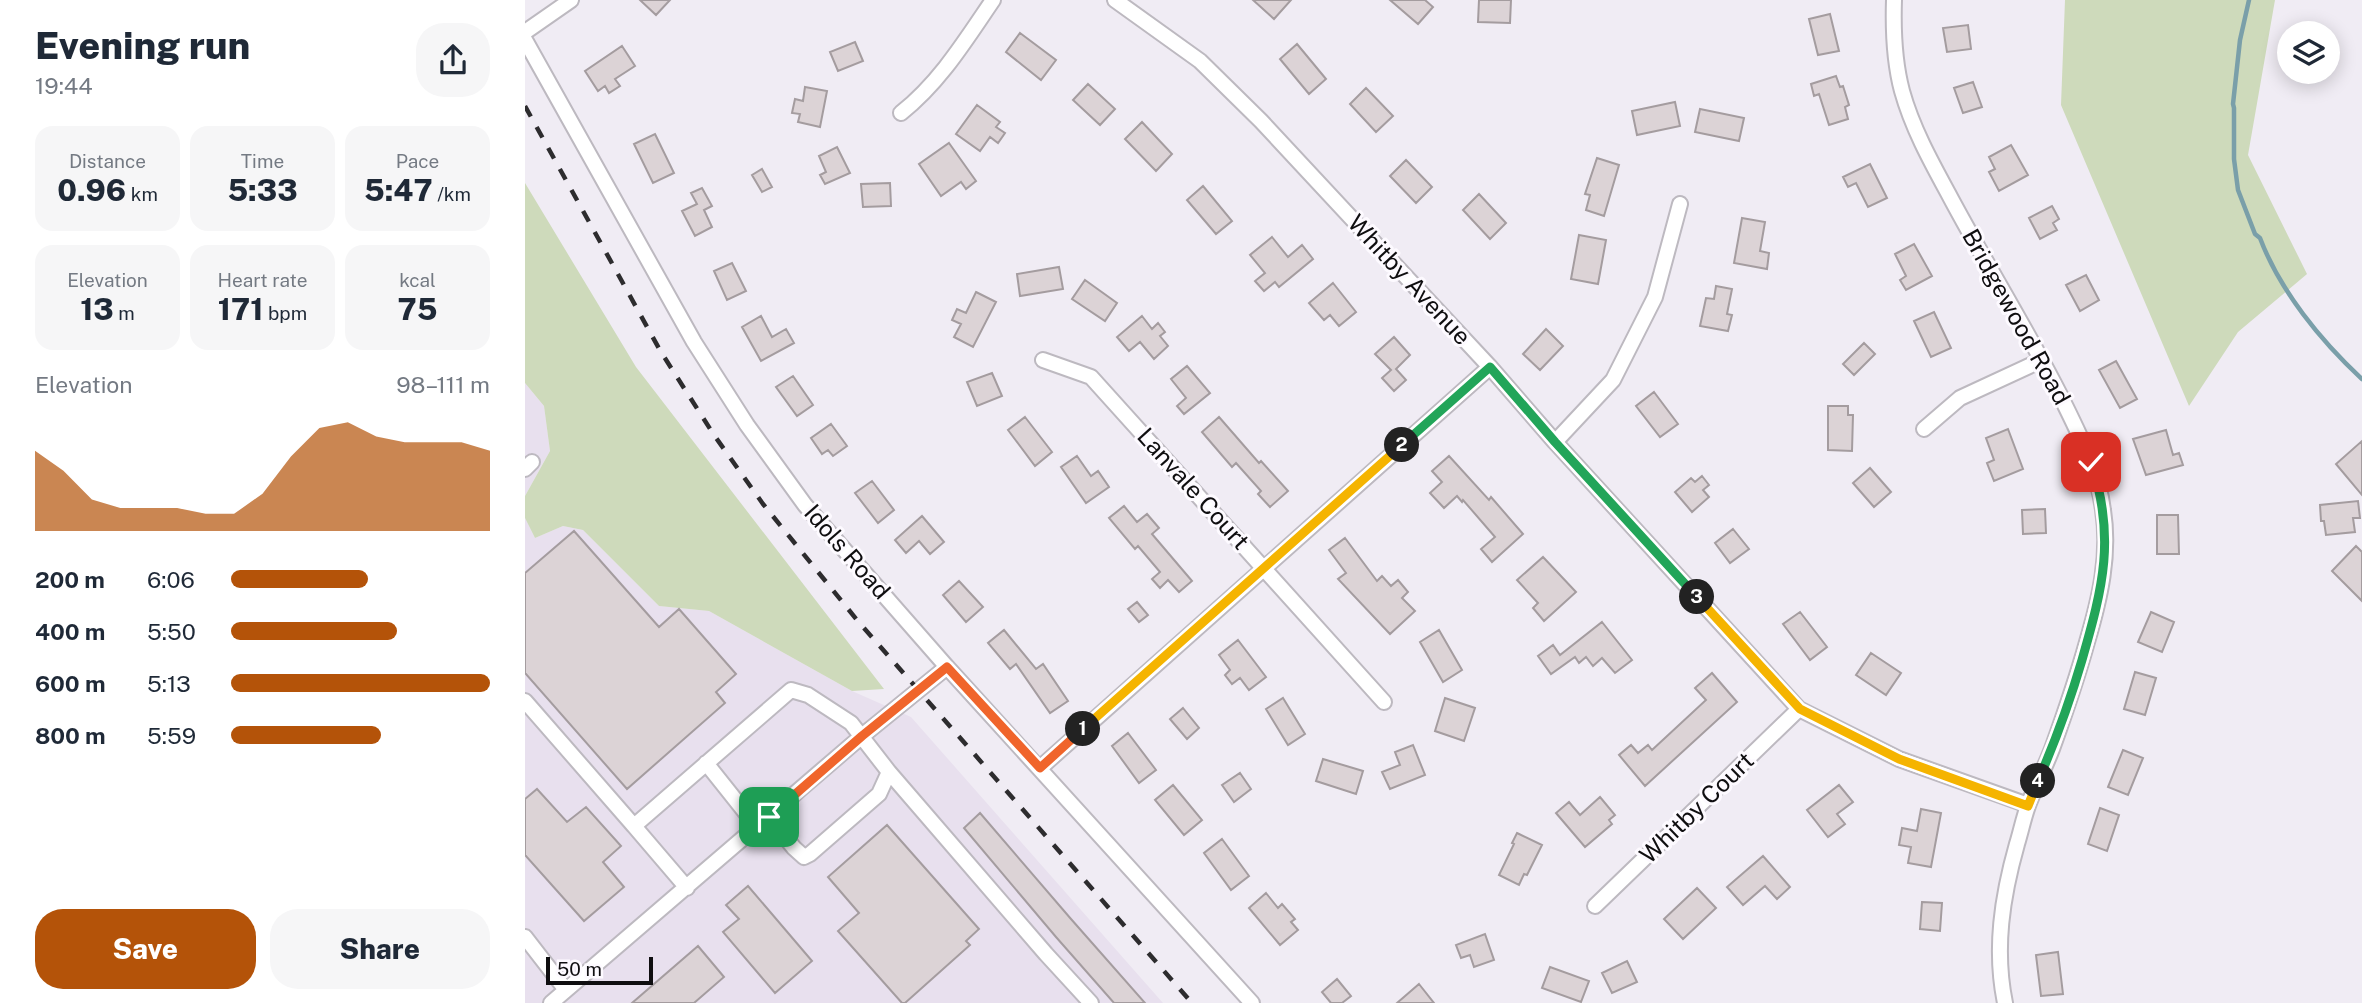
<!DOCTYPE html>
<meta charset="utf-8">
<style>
body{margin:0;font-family:"Public Sans",sans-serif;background:#f6f6f7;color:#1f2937;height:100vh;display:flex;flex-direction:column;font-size:26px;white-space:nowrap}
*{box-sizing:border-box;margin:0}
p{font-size:23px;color:#747a83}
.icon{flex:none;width:38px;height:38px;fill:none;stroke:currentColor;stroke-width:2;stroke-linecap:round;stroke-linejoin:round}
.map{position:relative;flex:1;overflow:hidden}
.drawer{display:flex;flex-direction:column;background:#fff;width:525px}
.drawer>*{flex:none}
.buttons{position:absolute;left:1752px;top:21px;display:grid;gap:14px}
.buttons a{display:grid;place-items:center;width:63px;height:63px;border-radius:50%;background:#fff;box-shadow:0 4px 18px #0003;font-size:35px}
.scale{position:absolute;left:21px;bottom:18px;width:107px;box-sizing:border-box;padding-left:7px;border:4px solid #0f0e10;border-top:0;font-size:19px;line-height:24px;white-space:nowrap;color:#0f0e10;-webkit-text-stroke:5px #fdfaff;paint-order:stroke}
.pin{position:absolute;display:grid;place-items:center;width:60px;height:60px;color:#fff;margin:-30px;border-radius:14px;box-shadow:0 4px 10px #0006}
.km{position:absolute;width:35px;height:35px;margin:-18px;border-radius:50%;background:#222;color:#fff;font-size:19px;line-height:35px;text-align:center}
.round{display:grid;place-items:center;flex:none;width:74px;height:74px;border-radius:28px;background:#f6f6f7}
.headline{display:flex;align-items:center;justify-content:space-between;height:119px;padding:0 35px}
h1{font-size:38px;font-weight:800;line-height:52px}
.metrics{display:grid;grid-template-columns:repeat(3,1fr);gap:10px;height:119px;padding:7px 35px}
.metrics div{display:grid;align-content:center;border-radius:18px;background:#f6f6f7;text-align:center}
.metrics b{font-size:30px;font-weight:800}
.metrics small{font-size:19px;font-weight:400}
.metrics p{font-size:19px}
.chart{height:196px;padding:14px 35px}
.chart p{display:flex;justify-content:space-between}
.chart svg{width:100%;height:126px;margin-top:7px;fill:#b45309;opacity:.7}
.action{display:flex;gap:14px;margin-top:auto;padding:14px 35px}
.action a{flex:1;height:80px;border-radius:28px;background:#b45309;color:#fff;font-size:28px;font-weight:800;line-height:80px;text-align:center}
.action a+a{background:#f6f6f7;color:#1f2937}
ul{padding:0 35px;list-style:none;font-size:23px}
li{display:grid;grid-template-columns:112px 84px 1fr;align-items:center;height:52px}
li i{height:18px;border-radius:9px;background:#b45309}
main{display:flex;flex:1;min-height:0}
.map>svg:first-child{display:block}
</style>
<main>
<section class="drawer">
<div class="headline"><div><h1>Evening run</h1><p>19:44</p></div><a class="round"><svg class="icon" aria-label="share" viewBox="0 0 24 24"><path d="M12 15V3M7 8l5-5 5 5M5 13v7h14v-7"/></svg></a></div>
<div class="metrics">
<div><p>Distance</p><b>0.96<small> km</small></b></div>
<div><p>Time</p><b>5:33</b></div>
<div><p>Pace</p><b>5:47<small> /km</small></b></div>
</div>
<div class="metrics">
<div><p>Elevation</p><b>13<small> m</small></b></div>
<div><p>Heart rate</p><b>171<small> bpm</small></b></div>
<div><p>kcal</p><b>75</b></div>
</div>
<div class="chart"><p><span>Elevation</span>98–111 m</p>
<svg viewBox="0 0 160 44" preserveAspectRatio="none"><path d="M0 44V16L10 23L20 33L30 36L40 36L50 36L60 38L70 38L80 31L90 18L100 8L110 6L120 11L130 13L140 13L150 13L160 16V44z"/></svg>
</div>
<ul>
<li><b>200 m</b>6:06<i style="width:53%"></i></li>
<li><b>400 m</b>5:50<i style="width:64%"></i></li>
<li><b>600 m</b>5:13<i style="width:100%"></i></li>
<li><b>800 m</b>5:59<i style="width:58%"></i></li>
</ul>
<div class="action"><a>Save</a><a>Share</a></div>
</section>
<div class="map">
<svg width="1837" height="1003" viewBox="0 0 1837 1003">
<rect width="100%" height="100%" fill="#f0ecf4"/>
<!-- built -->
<path fill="#e8e0ee" d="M0,383L19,406L25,451L0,496Z
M0,518L10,538L38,526L58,530L134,606L184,611L327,691L386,717L638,1003H0Z"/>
<!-- green -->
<path fill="#cedabb" d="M1540,0H1750L1723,155L1782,274L1713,332L1664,406L1536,105Z
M0,183L111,367L359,689L327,691L184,611L134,606L58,530L38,526L10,538L0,518V496L25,451L19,406L0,383Z"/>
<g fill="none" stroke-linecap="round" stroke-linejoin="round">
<!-- stream -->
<path stroke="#7a9fa9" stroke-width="4.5" d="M1724,0L1715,40L1708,104L1709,108V159L1713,190L1730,234L1735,238C1755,291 1796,341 1837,379"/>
</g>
<!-- building -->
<path fill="#dcd3d6" stroke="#a49c9f" stroke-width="2" d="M115,0H145L131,15Z
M728,0H766L749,19Z
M865,0H900L908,7L893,24Z
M954,0H986L985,23L953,22Z
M1305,14L1314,51L1293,55L1284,19Z
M1443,25L1446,49L1422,52L1418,28Z
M495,33L531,60L516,80L481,52Z
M330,42L338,61L313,71L305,52Z
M772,44L801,79L784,94L755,59Z
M97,46L110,66L90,79L95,86L84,93L80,86L73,91L60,71Z
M1311,76L1315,87L1318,86L1324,105L1320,107L1323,119L1304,125L1294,94L1289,96L1286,84Z
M1448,82L1457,107L1438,113L1429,88Z
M563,84L590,109L575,125L548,100Z
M280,87L302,91L295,127L273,122L275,114L267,113L270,99L278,101Z
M841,88L868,116L851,132L825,104Z
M1150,102L1155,126L1112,135L1107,111Z
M452,105L475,122L471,127L480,133L473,143L465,137L455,151L431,134Z
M1175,109L1219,118L1214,141L1170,132Z
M617,122L647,154L631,171L600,139Z
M130,134L149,173L128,183L109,144Z
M424,143L451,181L441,189L436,182L416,196L394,164Z
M1486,145L1503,175L1474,191L1464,172L1470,169L1464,157Z
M312,147L325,173L300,184L295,175L301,172L294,156Z
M1072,158L1094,165L1079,216L1061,210L1065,195L1060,194Z
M881,160L907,187L891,203L865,176Z
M1345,164L1362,198L1343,207L1331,183L1323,187L1318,177Z
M237,169L247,187L237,192L227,175Z
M365,183L366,206L338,207L336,184Z
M678,186L707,221L691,234L662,200Z
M177,188L187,206L179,210L187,227L170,236L157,211L172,204L166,193Z
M954,194L981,223L965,239L938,210Z
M1527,206L1534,219L1528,223L1532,230L1515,239L1504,218Z
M1217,218L1240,222L1235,251L1244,253L1242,269L1209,263Z
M1054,235L1081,240L1073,284L1046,279Z
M747,237L763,257L777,245L788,259L754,287L750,282L739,291L730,281L740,273L725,255Z
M1389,244L1407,276L1381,290L1375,280L1381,276L1370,254Z
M207,263L221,291L202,300L189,271Z
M534,267L538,289L495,296L492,274Z
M1561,275L1574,300L1555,311L1541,285Z
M560,280L592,303L580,321L547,299Z
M808,283L831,312L814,326L805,315L799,320L784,303Z
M1191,286L1207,289L1202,314L1207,315L1203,331L1175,326L1181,298L1189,299Z
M451,292L471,302L448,347L429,337L436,324L427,320L432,309L441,313Z
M1409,312L1426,348L1406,357L1389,321Z
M236,316L247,337L261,329L269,343L236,361L217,327Z
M617,316L627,329L633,323L640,332L635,336L643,346L629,359L615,342L604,351L592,337Z
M1021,329L1038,346L1015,370L998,354Z
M869,337L885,355L871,369L881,380L869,391L857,378L866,370L850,354Z
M1339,343L1350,354L1329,375L1318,364Z
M1591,361L1612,399L1595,408L1574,370Z
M662,366L685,393L659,414L652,406L661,398L646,379Z
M467,373L477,396L452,406L442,382Z
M268,376L288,405L272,416L251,387Z
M1129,392L1153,424L1135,437L1111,406Z
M1303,406H1323V415H1328L1327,451L1303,450Z
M500,417L527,452L510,466L483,430Z
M694,417L734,463L736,461L763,491L745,507L733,494L736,491L711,463L707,467L677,432Z
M306,424L322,446L308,456L303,450L297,454L286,438Z
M1483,429L1498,469L1469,481L1462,463L1469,460L1461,438Z
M1641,430L1648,455L1654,453L1658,465L1621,475L1608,439Z
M1837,441V495L1811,464Z
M552,456L566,476L573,471L584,487L561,503L536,467Z
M924,456L964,500L966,497L998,534L967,562L956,549L970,537L938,500L937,502L932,496L919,508L905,493L917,482L907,471Z
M1345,468L1366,492L1349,507L1328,483Z
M1177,476L1184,485L1178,490L1184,497L1167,512L1150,492L1166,478L1170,482Z
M347,481L369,510L353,523L330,493Z
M1833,501L1835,518H1828L1830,532L1801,535L1799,521H1796L1795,505Z
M599,506L612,522L622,514L634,528L627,534L667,581L654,592L643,580L635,588L627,579L635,572L613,546L610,549L584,518Z
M1520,509L1521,533L1498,534L1497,510Z
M1632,515H1653L1654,554H1632Z
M397,516L419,542L405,554L394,541L381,553L370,540Z
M1208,529L1224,549L1205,563L1190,543Z
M49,531L134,627L154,609L211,674L191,692L200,703L102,789L0,673V573Z
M820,538L852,581L857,576L866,586L873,580L883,592L877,598L890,611L865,634L813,579L821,573L804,550Z
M1831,546L1837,552V601L1807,571Z
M1018,557L1051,592L1019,621L1008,608L1013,603L992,580Z
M434,581L458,607L441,622L418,595Z
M612,602L623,615L614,622L603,609Z
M1275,612L1302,647L1285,660L1258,624Z
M1626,612L1649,622L1637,652L1613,642Z
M1077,622L1107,660L1090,673L1077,658L1068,666L1061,657L1054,663L1050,657L1026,674L1013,656L1028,645L1035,655Z
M479,630L511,669L518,664L543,701L525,713L491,664L485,669L463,643Z
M914,630L937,670L918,682L895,642Z
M713,640L741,677L724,690L715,678L707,684L700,675L705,670L694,655Z
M1346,653L1376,673L1361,695L1331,675Z
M1610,672L1631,678L1620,715L1599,709Z
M1187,673L1212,702L1120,786L1094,755L1106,745L1113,753L1123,745L1127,750L1181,700L1170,688Z
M758,698L780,734L763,745L741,709Z
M920,698L950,708L939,741L910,731Z
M658,708L674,728L662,739L645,719Z
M603,733L631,770L614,783L587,746Z
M888,745L900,775L865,789L857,772L875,765L870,752Z
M1598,750L1618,758L1603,795L1583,787Z
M798,759L838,771L831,794L791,781Z
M715,773L726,789L709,802L697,785Z
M648,785L677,820L659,835L630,800Z
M1314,785L1328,802L1312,814L1320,824L1303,837L1282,810Z
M12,789L42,822L61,807L96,846L78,862L99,887L59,921L0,855V799Z
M1075,797L1090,815L1084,820L1087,824L1060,847L1031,813L1044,802L1055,815Z
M1575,808L1594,815L1582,851L1563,844Z
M1396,809L1416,813L1406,867L1383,863L1386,847L1374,845L1377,828L1392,831Z
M455,813L546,919L620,1003H589L531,937L439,828Z
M362,825L454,929L441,941L445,945L380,1003H377L313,931L334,913L303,877Z
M992,833L1017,845L1002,875L999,874L994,885L974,875L989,844L987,843Z
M697,839L724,876L706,890L679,853Z
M1238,856L1265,887L1252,899L1240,886L1218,905L1202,887Z
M223,886L287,961L250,993L198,932L214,919L201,905Z
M1172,888L1191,908L1158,939L1139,919Z
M741,893L753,908L757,904L770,919L766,922L773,930L755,945L724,908Z
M1397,902L1417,903L1415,931L1395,929Z
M960,934L969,960L949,967L945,955L936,958L931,945Z
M173,946L199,977L169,1003H107Z
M1533,952L1538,994L1516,996L1511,955Z
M1102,961L1112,982L1087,993L1077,973Z
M1025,967L1064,981L1056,1002L1017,988Z
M812,979L826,996L817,1003H806L797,992Z
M894,984L909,1003H872Z"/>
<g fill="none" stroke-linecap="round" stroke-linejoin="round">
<!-- minor casing -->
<g stroke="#bdb9c0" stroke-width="18">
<path id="minor" d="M590,0L675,61L736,121L965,367L1030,442L1274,709L1374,759L1503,805
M1369,0C1368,30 1369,61 1377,91C1387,127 1405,160 1423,193C1459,261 1500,326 1535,395C1553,432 1573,469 1578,510C1585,555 1575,598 1562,642C1552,678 1540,713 1527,749C1520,767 1511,785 1504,803C1499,816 1496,831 1492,844C1477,897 1469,949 1480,1003
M0,32L46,0
M0,40L169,342L222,425L280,505L422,667L727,1003
M376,113C415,82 440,41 468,0
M518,360L566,377L859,702
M1399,429L1435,398L1517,360
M1030,442L1088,380L1130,297L1155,204
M0,469L7,462
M0,701L109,826
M181,763L232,827
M515,768L965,367
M364,772L521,954L566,1003
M162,888L109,826L266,690L283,695L326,723L364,772L354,794L285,854L279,857L269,848L244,817
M1070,906L1274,709
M0,937L41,990
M26,1003L337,736L422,667"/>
</g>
<!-- minor -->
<use href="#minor" stroke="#fff" stroke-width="14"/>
<!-- rail -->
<path stroke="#2d2c2e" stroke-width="4.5" stroke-dasharray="12 12" stroke-linecap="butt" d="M0,106L136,352L189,435L238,504L332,620L667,1003"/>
</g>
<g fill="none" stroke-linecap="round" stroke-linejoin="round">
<!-- split-1 casing -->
<g stroke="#fff" stroke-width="14">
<path id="split-1" d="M244,817L337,736L422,667L515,768L558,729"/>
</g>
<!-- split-2 casing -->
<g stroke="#fff" stroke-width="14">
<path id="split-2" d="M558,729L877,445"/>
</g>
<!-- split-3 casing -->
<g stroke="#fff" stroke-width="14">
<path id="split-3" d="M877,445L965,367L1030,442L1172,597"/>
</g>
<!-- split-4 casing -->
<g stroke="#fff" stroke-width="14">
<path id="split-4" d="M1172,597L1275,709L1374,759L1503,806L1513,781"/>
</g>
<!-- split-5 casing -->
<g stroke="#fff" stroke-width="14">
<path id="split-5" d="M1513,781C1530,742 1545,701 1557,660C1578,587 1591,537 1566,462"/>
</g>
<!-- split-1 -->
<use href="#split-1" stroke="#f0652b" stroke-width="9"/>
<!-- split-2 -->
<use href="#split-2" stroke="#f5b400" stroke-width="9"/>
<!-- split-3 -->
<use href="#split-3" stroke="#22a559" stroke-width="9"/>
<!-- split-4 -->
<use href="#split-4" stroke="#f5b400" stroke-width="9"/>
<!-- split-5 -->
<use href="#split-5" stroke="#22a559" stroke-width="9"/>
</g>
<g text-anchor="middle" stroke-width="6" stroke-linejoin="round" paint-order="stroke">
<!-- street labels -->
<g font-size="24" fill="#0f0e10" stroke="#fdfaff">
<text transform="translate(884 280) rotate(47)" y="8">Whitby Avenue</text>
<text transform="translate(1491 317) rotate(61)" y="8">Bridgewood Road</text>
<text transform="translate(668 489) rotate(48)" y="8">Lanvale Court</text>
<text transform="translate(322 552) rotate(49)" y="8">Idols Road</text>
<text transform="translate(1172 808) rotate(-44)" y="8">Whitby Court</text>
</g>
</g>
</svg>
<div class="buttons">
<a><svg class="icon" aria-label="layers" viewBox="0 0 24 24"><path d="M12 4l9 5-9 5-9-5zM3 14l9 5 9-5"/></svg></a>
</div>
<div class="scale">50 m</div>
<div class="pin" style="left:244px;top:817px;background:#1e9e55"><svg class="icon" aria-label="arrive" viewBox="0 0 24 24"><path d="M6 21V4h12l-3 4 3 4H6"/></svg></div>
<div class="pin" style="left:1566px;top:462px;background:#d93025"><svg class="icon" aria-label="check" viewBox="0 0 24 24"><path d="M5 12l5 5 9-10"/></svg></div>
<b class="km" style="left:558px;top:729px">1</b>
<b class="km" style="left:877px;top:445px">2</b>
<b class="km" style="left:1172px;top:597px">3</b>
<b class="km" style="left:1513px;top:781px">4</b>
</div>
</main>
